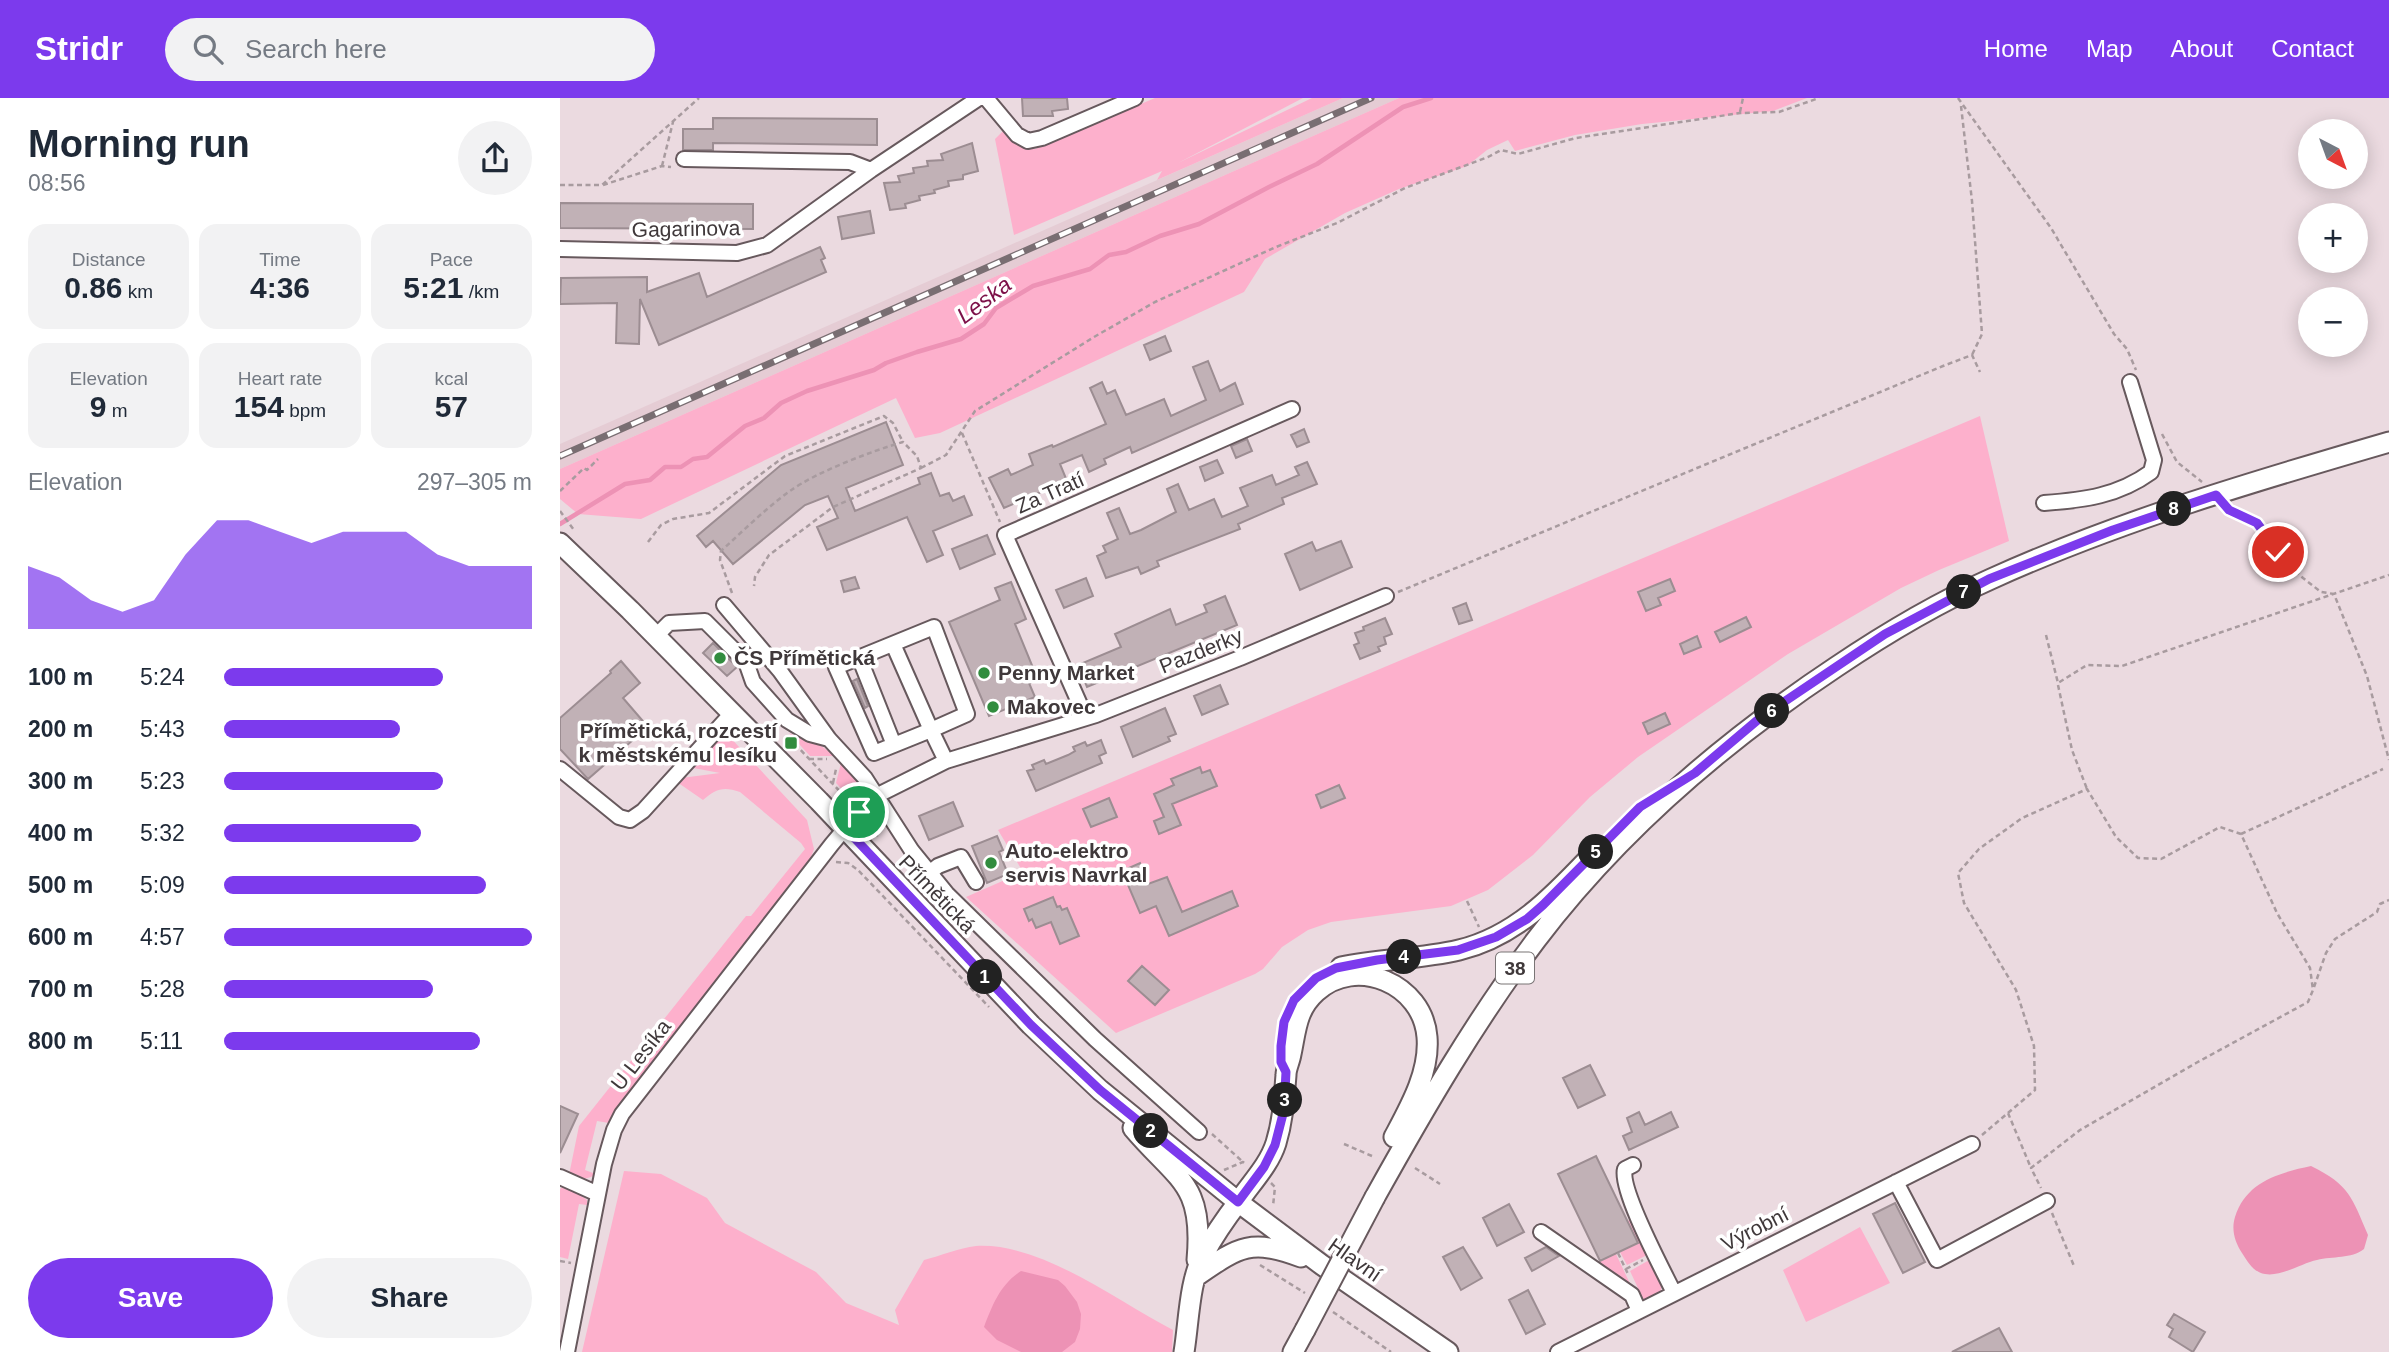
<!DOCTYPE html>
<meta charset="utf-8">
<style>
body{margin:0;font-family:Helvetica,sans-serif;background:#f2f2f3;color:#1f2937;height:100vh;display:flex;flex-direction:column;font-size:26px;white-space:nowrap}
*{box-sizing:border-box;margin:0}
p{font-size:23px;color:#747a83}
.icon{flex:none;width:38px;height:38px;fill:none;stroke:currentColor;stroke-width:2;stroke-linecap:round;stroke-linejoin:round}
.map{position:relative;flex:1;overflow:hidden}
.panel{display:flex;flex-direction:column;background:#fff;width:560px}
.panel>*{flex:none}
.needle{width:46px;rotate:139deg}
.controls{position:absolute;left:1738px;top:21px;display:grid;gap:14px}
.controls a{display:grid;place-items:center;width:70px;height:70px;border-radius:50%;background:#fff;box-shadow:0 4px 18px #0003;font-size:35px}
.pin{position:absolute;display:grid;place-items:center;width:60px;height:60px;color:#fff;margin:-30px;border:4px solid #fff;border-radius:50%;box-shadow:0 2px 7px #0007}
.km{position:absolute;width:35px;height:35px;margin:-18px;border-radius:50%;background:#222;color:#fff;font-size:19px;line-height:35px;text-align:center}
.round{display:grid;place-items:center;flex:none;width:74px;height:74px;border-radius:37px;background:#f2f2f3}
.summary{display:flex;align-items:center;justify-content:space-between;height:119px;padding:0 28px}
h1{font-size:38px;font-weight:800;line-height:52px}
.stats{display:grid;grid-template-columns:repeat(3,1fr);gap:10px;height:119px;padding:7px 28px}
.stats div{display:grid;align-content:center;border-radius:18px;background:#f2f2f3;text-align:center}
.stats b{font-size:30px;font-weight:800}
.stats small{font-size:19px;font-weight:400}
.stats p{font-size:19px}
.chart{height:196px;padding:14px 28px}
.chart p{display:flex;justify-content:space-between}
.chart svg{width:100%;height:126px;margin-top:7px;fill:#7c3aed;opacity:.7}
.button{display:flex;gap:14px;margin-top:auto;padding:14px 28px}
.button a{flex:1;height:80px;border-radius:42px;background:#7c3aed;color:#fff;font-size:28px;font-weight:800;line-height:80px;text-align:center}
.button a+a{background:#f2f2f3;color:#1f2937}
ul{padding:0 28px;list-style:none;font-size:23px}
li{display:grid;grid-template-columns:112px 84px 1fr;align-items:center;height:52px}
li i{height:18px;border-radius:9px;background:#7c3aed}
header{display:flex;align-items:center;gap:42px;box-sizing:border-box;height:98px;padding:0 35px;background:#7c3aed;color:#fff}
header strong{font-size:33px}
nav{display:flex;gap:38px;margin-inline-start:auto;font-size:24px}
.search{width:490px;height:63px;background:#f2f2f3;display:flex;align-items:center;gap:18px;box-sizing:border-box;padding:0 24px;border-radius:38px;color:#747a83;font-size:26px}
main{display:flex;flex:1;min-height:0}
.map>svg:first-child{display:block}
</style>
<header>
<strong>Stridr</strong>
<div class="search"><svg class="icon" aria-label="search" viewBox="0 0 24 24"><circle cx="10" cy="10" r="6"/><path d="M15 15l6 6"/></svg>Search here</div>
<nav><a>Home</a><a>Map</a><a>About</a><a>Contact</a></nav>
</header>
<main>
<section class="panel">
<div class="summary"><div><h1>Morning run</h1><p>08:56</p></div><a class="round"><svg class="icon" aria-label="share" viewBox="0 0 24 24"><path d="M12 15V3M7 8l5-5 5 5M5 13v7h14v-7"/></svg></a></div>
<div class="stats">
<div><p>Distance</p><b>0.86<small> km</small></b></div>
<div><p>Time</p><b>4:36</b></div>
<div><p>Pace</p><b>5:21<small> /km</small></b></div>
</div>
<div class="stats">
<div><p>Elevation</p><b>9<small> m</small></b></div>
<div><p>Heart rate</p><b>154<small> bpm</small></b></div>
<div><p>kcal</p><b>57</b></div>
</div>
<div class="chart"><p><span>Elevation</span>297–305 m</p>
<svg viewBox="0 0 160 44" preserveAspectRatio="none"><path d="M0 44V22L10 26L20 34L30 38L40 34L50 18L60 6L70 6L80 10L90 14L100 10L110 10L120 10L130 18L140 22L150 22L160 22V44z"/></svg>
</div>
<ul>
<li><b>100 m</b>5:24<i style="width:71%"></i></li>
<li><b>200 m</b>5:43<i style="width:57%"></i></li>
<li><b>300 m</b>5:23<i style="width:71%"></i></li>
<li><b>400 m</b>5:32<i style="width:64%"></i></li>
<li><b>500 m</b>5:09<i style="width:85%"></i></li>
<li><b>600 m</b>4:57<i style="width:100%"></i></li>
<li><b>700 m</b>5:28<i style="width:68%"></i></li>
<li><b>800 m</b>5:11<i style="width:83%"></i></li>
</ul>
<div class="button"><a>Save</a><a>Share</a></div>
</section>
<div class="map">
<svg width="1829" height="1254" viewBox="0 0 1829 1254">
<rect width="100%" height="100%" fill="#ebdae0"/>
<!-- built -->
<path fill="#e5ccd4" d="M783,0H839L0,371V346Z"/>
<!-- green -->
<path fill="#fdb0cc" d="M595,0H743L618,65L752,0H783L597,82L602,73L454,137L435,41L444,32C454,44 460,51 475,51Z
M839,0H1247L1213,13L1082,26L1015,37L955,53L948,42L927,52L907,68L839,91L785,115L705,161L684,194L380,335L355,340L336,300L81,421L18,416L0,401V371Z
M1420,318L1449,443L1379,472L1341,490L1228,556L1078,659L1030,699L973,757L928,792L891,808L771,824L748,832L722,849L703,871L695,876L556,935L406,799L463,774L438,732Z
M229,635L260,647L275,658H250Z
M160,636H167L247,722L254,751L251,759L55,1013L49,1025L37,1023L25,1072L33,1075V1078C24,1082 18,1081 9,1077L19,1028L186,818H191L245,751L241,745L180,694C163,688 156,691 143,702L117,684L121,680L160,675L128,669Z
M281,665C294,676 313,687 291,701L276,685Z
M64,1073L101,1076L147,1100L165,1125L256,1174L286,1205L339,1227L335,1212L364,1162C380,1158 399,1150 416,1148C481,1144 557,1203 613,1232L612,1254H22Z
M8,1085V1088L27,1102V1107L19,1106L8,1161L0,1159V1091Z
M1072,1121L1089,1156L1067,1167L1060,1154L1078,1145L1067,1123Z
M1300,1129L1330,1185L1246,1224L1223,1172Z
M1056,1156L1073,1192L1044,1171L1039,1164Z
M1091,1161C1098,1173 1104,1182 1100,1196L1084,1203L1070,1173Z"/>
<!-- water -->
<path fill="#ed92b5" d="M1751,1068C1790,1087 1792,1100 1808,1137L1804,1151C1791,1161 1773,1158 1757,1162C1742,1165 1721,1179 1705,1176C1693,1174 1688,1164 1682,1155C1675,1144 1671,1132 1675,1119C1686,1084 1718,1075 1751,1068Z
M461,1173L498,1182L505,1188L517,1204L521,1216L520,1231L515,1244L502,1254H461L437,1242L424,1229C433,1206 440,1187 461,1173Z"/>
<g fill="none" stroke-linecap="round" stroke-linejoin="round">
<!-- stream -->
<path stroke="#ed92b5" stroke-width="4.5" d="M0,426L65,386L90,382L105,369H121L133,361L147,359L185,328L204,320L221,305L247,293L314,272L326,265L357,254L401,241L424,226L436,210L473,188L530,171L549,157L566,154L600,138L639,126L709,89L757,66L843,9L871,0"/>
</g>
<!-- building -->
<path fill="#c1b1b6" stroke="#9c8d92" stroke-width="2" d="M462,0H507L508,11L492,13L493,18H463Z
M153,20L317,21V47L153,45V52H123V31H153Z
M412,45L418,73L403,77V81L388,83L389,88L374,92L375,95L359,98L360,102L345,106L346,110L330,112L324,85L340,84L338,78L354,75L353,70L368,68L367,63L383,62L381,56Z
M0,105L193,106V131L0,130Z
M310,113L314,135L282,141L278,119Z
M260,149L265,160L261,162L266,174L99,247L80,201L79,246L56,245L57,205L0,206L1,180L87,179V194L139,175L147,199Z
M605,238L611,253L590,262L584,247Z
M648,263L660,293L675,285L683,306L572,355L570,349L544,361L546,366L529,374L522,357L500,366L507,383L444,410L429,380L448,371L451,377L473,367L469,356L492,347L493,349L546,326L530,290L542,284L547,296L555,292L566,317L604,301L611,318L646,302L633,269Z
M326,324L343,367L286,390L295,413L360,386L358,380L371,375L380,398L389,395L393,403L404,398L412,417L373,433L383,457L367,464L347,419L267,452L257,429L278,420L268,398L245,407L173,466L153,443L146,449L137,438L221,367Z
M744,331L749,344L737,349L731,337Z
M687,341L692,353L676,360L671,348Z
M657,362L663,375L645,383L640,369Z
M747,364L757,386L722,400L724,406L678,426L680,431L597,463L599,468L581,476L578,469L546,480L537,458L546,454L543,448L558,441L547,415L559,410L570,436L581,432L616,414L607,391L618,386L629,412L654,401L662,419L688,408L680,390L712,377L716,387L739,377L735,369Z
M427,437L435,456L400,471L392,451Z
M781,443L792,469L740,492L725,456L752,444L756,453Z
M295,479L299,490L284,494L281,483Z
M526,480L533,498L504,510L496,492Z
M1110,481L1115,493L1098,500L1101,507L1086,513L1078,494Z
M451,484L466,521L455,526L478,582L469,585L475,599L429,618L389,524L440,502L435,490Z
M665,498L677,527L527,589L518,567L561,549L555,536L610,511L616,527L647,514L644,507Z
M906,505L912,522L899,526L893,510Z
M1186,519L1191,529L1160,544L1155,534Z
M825,520L832,536L824,539L826,546L818,549L820,553L800,561L794,547L799,545L795,535L804,532L803,529Z
M1137,538L1141,549L1124,556L1120,546Z
M153,545L177,569L167,578L143,555Z
M61,563L80,585L63,600L88,629L28,681L0,651V620L51,575L50,573Z
M297,581L308,608L305,610L293,583Z
M660,587L668,606L642,617L634,598Z
M605,610L616,636L608,639L610,643L573,659L561,629Z
M1105,615L1110,626L1088,636L1083,625Z
M541,642L546,655L539,658L542,665L476,693L467,673L474,671L472,667L484,662L486,666L508,657L515,653L513,649L525,644L527,648Z
M640,669L642,675L650,672L657,688L612,706L621,727L599,736L594,723L604,719L594,696L614,687L611,681Z
M779,687L785,700L761,710L756,697Z
M549,700L557,719L531,729L523,711Z
M393,704L403,728L369,742L359,718Z
M437,738L443,752L439,754L448,776L427,785L412,748Z
M580,765L588,786L607,779L622,814L672,793L678,808L609,838L596,808L580,815L562,773Z
M493,799L497,809L500,808L502,812L507,810L519,838L500,846L491,824L476,830L472,821L469,823L464,811Z
M582,868L609,892L595,907L568,883Z
M1030,967L1045,997L1018,1010L1003,980Z
M0,1008L18,1016L0,1055Z
M1079,1014L1085,1027L1111,1014L1118,1029L1069,1052L1063,1038L1072,1034L1067,1020Z
M1036,1058L1078,1145L1040,1163L998,1076Z
M1335,1105L1365,1164L1343,1175L1313,1116Z
M949,1106L964,1134L937,1148L923,1120Z
M903,1149L922,1180L901,1192L883,1159Z
M986,1149L999,1158L972,1173L965,1160Z
M968,1192L985,1226L966,1236L949,1202Z
M1614,1216L1645,1234L1633,1254L1609,1239L1613,1231L1607,1227Z
M1439,1230L1452,1254H1392Z"/>
<g fill="none" stroke-linecap="round" stroke-linejoin="round">
<!-- minor casing -->
<g stroke="#67595d" stroke-width="18">
<path id="minor" d="M426,0L457,37L468,43L482,40L575,0
M124,61L290,64L311,72
M0,151L177,155L207,147L311,72L419,0
M1484,405C1524,402 1558,398 1591,374L1594,362L1570,284
M164,507L220,573L269,641L305,680L352,753L387,796L535,941L639,1034
M96,538L109,525L145,523L186,564L193,584L227,622L250,636L269,641
M333,546L371,632L407,616L374,529L276,569L314,655L371,632L386,663
M299,559L334,647
M525,618L445,437L732,311
M0,671L59,719L70,722L83,713L172,615
M369,775L378,768L401,759L416,784
M1073,1067L1065,1071C1059,1091 1103,1172 1114,1195
M0,1079L38,1096
M1336,1084L1377,1162L1487,1103
M981,1134L1072,1197L1079,1213
M7,1254L44,1066L54,1032L62,1016L272,746L299,714L316,698L386,663L536,617L680,560L826,498
M998,1254L1412,1046"/>
</g>
<!-- major casing -->
<g stroke="#67595d" stroke-width="23">
<path id="major" d="M0,445L70,512L259,703L471,927L540,992L678,1104L762,1167L888,1254
M781,869C820,861 861,861 899,852C957,838 995,796 1034,755
M573,1030C618,1083 644,1085 637,1162
M815,1099C864,1011 915,923 976,842C1058,734 1163,644 1276,569C1325,536 1377,505 1431,481C1559,423 1695,383 1829,344
M635,1179C679,1149 689,1140 741,1159
M624,1254C629,1224 629,1182 644,1156C654,1137 666,1120 679,1103C692,1084 709,1067 716,1045C723,1022 724,1001 726,977C726,970 730,963 731,956C736,933 736,912 756,894C796,857 863,886 867,939C870,974 850,1009 834,1039
M733,1254L745,1232"/>
</g>
<!-- path -->
<path stroke="#a89b9f" stroke-width="2.5" stroke-dasharray="5 3.5" stroke-linecap="butt" d="M1398,0L1491,130L1554,236L1567,251L1576,272
M1401,8L1412,103L1422,236L1412,257
M1180,14L1183,0
M102,68L113,24
M0,87H42L139,0
M43,87L102,68L111,69
M402,335L440,424
M1602,336L1617,364L1642,384
M361,370L386,357L415,313L534,239L595,204L716,149L777,125L845,90L928,59L941,52L958,56L1016,40L1180,15L1219,14L1259,0
M0,393L24,370L27,372L38,361
M1668,411L1697,425L1728,466L1743,480L1761,494L1774,496L1807,578L1829,662
M0,413L14,432
M88,444L101,427L113,421L149,415L225,358L324,318L333,325L343,344
M838,494L1383,268L1412,257L1420,274
M172,495L160,462L161,453C183,433 205,411 230,393C256,374 312,353 343,344L357,358L361,370L273,409L209,457L195,479L194,488
M1486,537L1498,585L1527,567L1562,568L1829,477
M1498,587L1512,652L1527,691
M235,646L288,702
M249,661H267
M273,685L276,671
M316,725L317,739
M1681,736L1823,671
M276,764L288,765L298,772L429,909
M907,803L919,829
M1754,889L1766,855L1775,841L1817,814L1820,806L1829,802
M1448,1015L1471,1070
M652,1036L683,1064
M1422,1037L1475,992L1474,948L1456,892L1404,805L1398,775L1419,751L1462,720L1527,691L1556,739L1578,760L1601,761L1660,729L1681,736L1717,815L1750,870L1753,892L1748,904L1636,965L1520,1032L1471,1070L1481,1090
M784,1046L812,1058
M855,1070L880,1086
M664,1072L683,1064L686,1066
M711,1085L715,1089L713,1108
M1492,1115L1514,1168
M1058,1155L1068,1176
M0,1163L11,1165
M700,1167L745,1195
M1066,1171L1083,1162
M773,1214L831,1254"/>
<!-- minor -->
<use href="#minor" stroke="#fff" stroke-width="14"/>
<!-- major -->
<use href="#major" stroke="#fff" stroke-width="19"/>
<!-- rail casing -->
<g stroke="#796e72" stroke-width="7">
<path id="rail" d="M0,358L811,0"/>
</g>
<!-- rail -->
<use href="#rail" stroke="#fff" stroke-width="4.5" stroke-dasharray="13" stroke-linecap="butt"/>
<!-- major-bridge casing -->
<g stroke="#67595d" stroke-width="23" stroke-linecap="butt">
<path id="major-bridge" d="M745,1232L815,1099"/>
</g>
<!-- major-bridge -->
<use href="#major-bridge" stroke="#fff" stroke-width="19"/>
</g>
<g fill="none" stroke-linecap="round" stroke-linejoin="round">
<!-- route casing -->
<g stroke="#fff" stroke-width="14">
<path id="route" d="M299,714L285,730L471,927L540,992L678,1104L704,1069L715,1047L724,1012L726,974L721,964V948L724,924L734,902L756,880L776,870L817,862L898,852L936,839L967,821L983,807L1080,709L1135,675L1200,620L1325,536L1429,481L1553,432L1656,397L1669,412L1697,425L1718,454"/>
</g>
<!-- route -->
<use href="#route" stroke="#7c3aed" stroke-width="9"/>
</g>
<!-- markers -->
<g fill="#318c3e" stroke="#fff" stroke-width="2.5">
<circle cx="160" cy="560" r="7"/>
<circle cx="424" cy="575" r="7"/>
<circle cx="433" cy="609" r="7"/>
<rect x="224" y="638" width="14" height="14" rx="3.5"/>
<circle cx="431" cy="765" r="7"/>
</g>
<g text-anchor="middle" stroke-width="7" stroke-linejoin="round" paint-order="stroke">
<!-- shield labels -->
<rect fill="#fff" stroke="#797475" stroke-width="2" x="936" y="854.5" width="38" height="31" rx="5"/>
<g font-size="19" font-weight="bold" fill="#3f383a">
<text x="955" y="877">38</text>
</g>
<!-- street labels -->
<g font-size="21" fill="#3f383a" stroke="#fff">
<text transform="translate(126 131) rotate(-1)" y="7">Gagarinova</text>
<text transform="translate(490 395) rotate(-24)" y="7">Za Tratí</text>
<text transform="translate(641 553) rotate(-22)" y="7">Pazderky</text>
<text transform="translate(377 796) rotate(46)" y="7">Přímětická</text>
<text transform="translate(81 957) rotate(-52)" y="7">U Lesíka</text>
<text transform="translate(1195 1131) rotate(-27)" y="7">Výrobní</text>
<text transform="translate(795 1162) rotate(35)" y="7">Hlavní</text>
</g>
<!-- poi labels -->
<g font-size="21" font-weight="bold" fill="#3f383a" stroke="#fff" text-anchor="start">
<text x="174" y="567">ČS Přímětická</text>
<text x="438" y="582">Penny Market</text>
<text x="447" y="616">Makovec</text>
<text x="217" y="640" text-anchor="end">Přímětická, rozcestí<tspan x="217" dy="24">k městskému lesíku</tspan></text>
<text x="445" y="760">Auto-elektro<tspan x="445" dy="24">servis Navrkal</tspan></text>
</g>
<!-- water labels -->
<g font-size="23" font-style="italic" fill="#7c1048" stroke="#fff">
<text transform="translate(424 202) rotate(-37)" y="8">Leska</text>
</g>
</g>
</svg>
<div class="controls">
<a><svg class="needle" viewBox="-14 -14 28 28"><path d="M0-13l5 13h-10z" fill="#e53935"/><path d="M0 13l5-13h-10z" fill="#747a83"/></svg></a>
<a>+</a>
<a>−</a>
</div>
<div class="pin" style="left:299px;top:714px;background:#1e9e55"><svg class="icon" aria-label="arrive" viewBox="0 0 24 24"><path d="M6 21V4h12l-3 4 3 4H6"/></svg></div>
<div class="pin" style="left:1718px;top:454px;background:#d93025"><svg class="icon" aria-label="check" viewBox="0 0 24 24"><path d="M5 12l5 5 9-10"/></svg></div>
<b class="km" style="left:425px;top:879px">1</b>
<b class="km" style="left:591px;top:1033px">2</b>
<b class="km" style="left:725px;top:1002px">3</b>
<b class="km" style="left:844px;top:859px">4</b>
<b class="km" style="left:1036px;top:754px">5</b>
<b class="km" style="left:1212px;top:613px">6</b>
<b class="km" style="left:1404px;top:494px">7</b>
<b class="km" style="left:1614px;top:411px">8</b>
</div>
</main>
